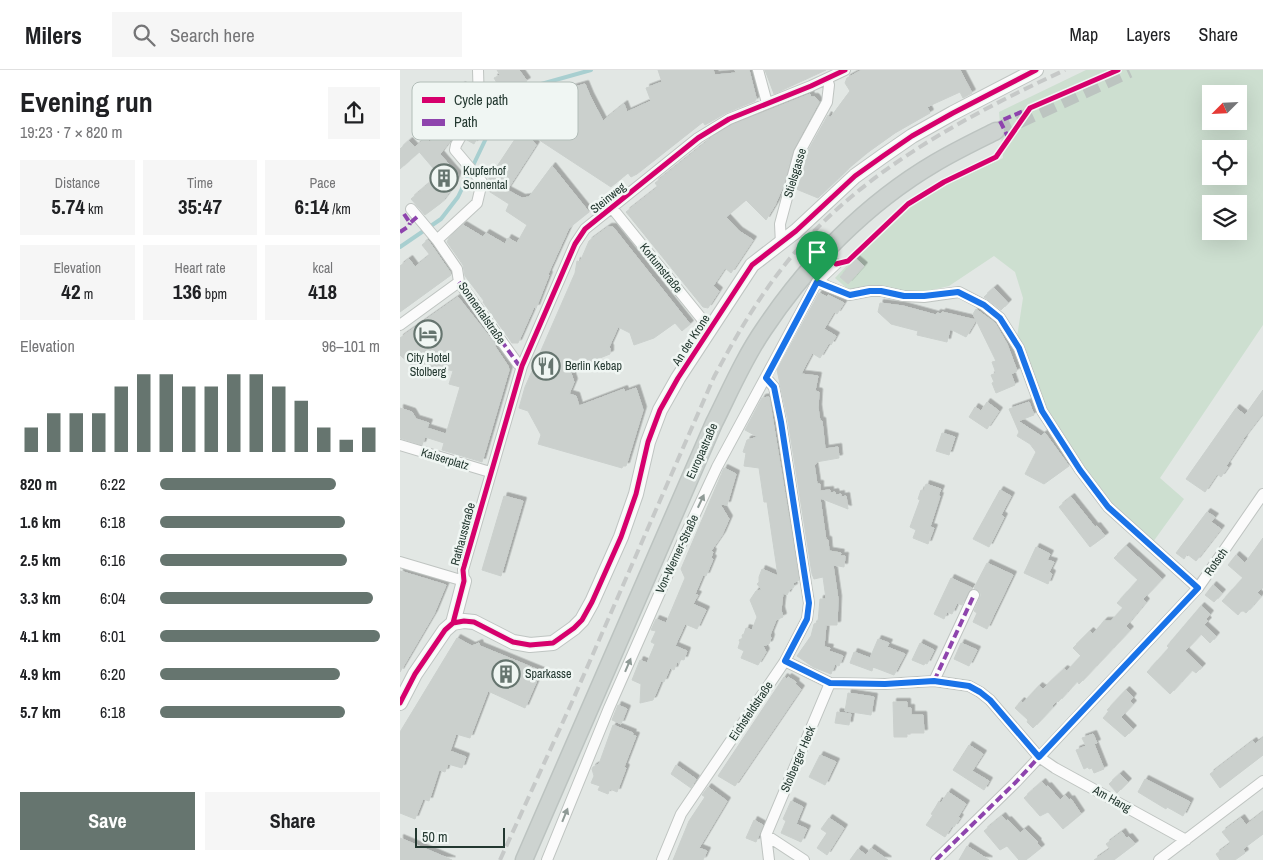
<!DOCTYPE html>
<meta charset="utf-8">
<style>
body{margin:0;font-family:"Archivo Narrow",sans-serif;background:#f6f6f6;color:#202124;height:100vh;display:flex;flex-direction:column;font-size:19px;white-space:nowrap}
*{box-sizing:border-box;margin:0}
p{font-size:16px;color:#757577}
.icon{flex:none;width:28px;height:28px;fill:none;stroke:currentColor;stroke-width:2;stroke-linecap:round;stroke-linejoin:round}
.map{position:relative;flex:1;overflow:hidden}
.panel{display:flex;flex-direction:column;background:#fff;width:400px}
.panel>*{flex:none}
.needle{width:32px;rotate:246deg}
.controls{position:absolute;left:802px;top:15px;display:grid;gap:10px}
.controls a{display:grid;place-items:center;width:45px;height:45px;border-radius:0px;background:#fff;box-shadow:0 5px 20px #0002;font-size:25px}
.scale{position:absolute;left:15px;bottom:12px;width:90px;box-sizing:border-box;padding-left:5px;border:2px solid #233830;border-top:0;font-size:14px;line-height:18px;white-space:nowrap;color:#233830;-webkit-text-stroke:4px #f0f6f3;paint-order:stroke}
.pin{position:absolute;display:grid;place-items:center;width:42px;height:42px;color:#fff;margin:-51px -21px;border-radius:50% 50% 50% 0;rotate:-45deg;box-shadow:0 0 5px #0007}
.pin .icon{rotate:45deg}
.round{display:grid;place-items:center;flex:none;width:52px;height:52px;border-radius:0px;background:#f6f6f6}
.overview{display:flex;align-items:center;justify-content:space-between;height:85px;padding:0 20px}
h1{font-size:28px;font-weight:700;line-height:38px}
.stats{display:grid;grid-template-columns:repeat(3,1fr);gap:8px;height:85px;padding:5px 20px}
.stats div{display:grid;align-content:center;border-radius:0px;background:#f6f6f6;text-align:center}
.stats b{font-size:21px;font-weight:700}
.stats small{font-size:14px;font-weight:400}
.stats p{font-size:14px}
.chart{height:140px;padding:10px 20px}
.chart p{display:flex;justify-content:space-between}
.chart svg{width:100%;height:90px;margin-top:5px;stroke:#66756f;stroke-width:6}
.cta{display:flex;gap:10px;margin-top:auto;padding:10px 20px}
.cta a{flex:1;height:58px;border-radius:0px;background:#66756f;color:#fff;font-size:20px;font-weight:700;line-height:58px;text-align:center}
.cta a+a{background:#f6f6f6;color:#202124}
ul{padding:0 20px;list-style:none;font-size:16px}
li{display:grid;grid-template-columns:80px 60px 1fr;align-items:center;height:38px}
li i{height:12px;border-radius:6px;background:#66756f}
header{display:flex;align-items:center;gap:30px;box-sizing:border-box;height:70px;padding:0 25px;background:#fff;border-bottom:1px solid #e0e0e0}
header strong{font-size:24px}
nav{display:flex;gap:28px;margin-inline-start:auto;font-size:18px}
.search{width:350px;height:45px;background:#f6f6f6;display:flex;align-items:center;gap:12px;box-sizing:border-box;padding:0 18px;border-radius:0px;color:#757577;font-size:19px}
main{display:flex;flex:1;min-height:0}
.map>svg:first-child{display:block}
</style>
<header>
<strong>Milers</strong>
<div class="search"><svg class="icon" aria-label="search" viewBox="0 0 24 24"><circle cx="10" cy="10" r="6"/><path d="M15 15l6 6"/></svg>Search here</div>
<nav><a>Map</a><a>Layers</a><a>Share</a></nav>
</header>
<main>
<section class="panel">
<div class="overview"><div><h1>Evening run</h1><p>19:23 · 7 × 820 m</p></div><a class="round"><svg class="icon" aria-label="share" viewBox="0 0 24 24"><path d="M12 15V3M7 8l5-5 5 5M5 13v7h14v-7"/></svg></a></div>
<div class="stats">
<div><p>Distance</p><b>5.74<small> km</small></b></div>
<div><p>Time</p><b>35:47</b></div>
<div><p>Pace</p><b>6:14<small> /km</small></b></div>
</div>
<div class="stats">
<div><p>Elevation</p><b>42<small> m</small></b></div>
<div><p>Heart rate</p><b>136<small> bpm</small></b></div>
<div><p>kcal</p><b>418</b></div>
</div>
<div class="chart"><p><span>Elevation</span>96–101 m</p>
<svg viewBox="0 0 160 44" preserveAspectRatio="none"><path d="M5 44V32M15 44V25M25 44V25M35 44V25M45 44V12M55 44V6M65 44V6M75 44V12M85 44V12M95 44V6M105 44V6M115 44V12M125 44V19M135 44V32M145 44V38M155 44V32"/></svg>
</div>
<ul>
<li><b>820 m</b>6:22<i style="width:80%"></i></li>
<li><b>1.6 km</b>6:18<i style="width:84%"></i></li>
<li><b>2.5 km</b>6:16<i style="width:85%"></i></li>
<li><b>3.3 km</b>6:04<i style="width:97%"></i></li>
<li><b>4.1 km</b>6:01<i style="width:100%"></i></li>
<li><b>4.9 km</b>6:20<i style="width:82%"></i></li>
<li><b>5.7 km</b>6:18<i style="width:84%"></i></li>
</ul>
<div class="cta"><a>Save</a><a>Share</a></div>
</section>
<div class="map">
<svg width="863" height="790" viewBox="0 0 863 790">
<defs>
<filter id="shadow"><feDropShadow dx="3.5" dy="-3.5" stdDeviation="0" flood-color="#0004"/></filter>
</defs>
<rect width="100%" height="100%" fill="#e2e7e4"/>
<!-- green -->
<path fill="#cddfd0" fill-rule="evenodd" d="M686,0H863V255L760,408L784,429L753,472L712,434L682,398L645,340L617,267L623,228L615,202L594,186L549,216L524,222L449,220L435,208C458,183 482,159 508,139C533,119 574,102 603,88L599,42ZM811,24H839V51H811ZM811,79H839V106H811ZM811,134H839V161H811Z"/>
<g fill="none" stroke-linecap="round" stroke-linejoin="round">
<!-- stream -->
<path stroke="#a8cfd0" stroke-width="4" d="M0,177L41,149L58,127L90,60L114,28L134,16L191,0"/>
</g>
<!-- building -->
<path fill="#cbd0cd" stroke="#cbd0cd" filter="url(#shadow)" d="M97,0H119L127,11L102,26L93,37L74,74L67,70L85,37L86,26L97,13L94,8L100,5Z
M258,0H313L315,5L336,3L335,0H349L356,28L355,31L326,43L305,55L303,52L237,104L231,107L228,103L211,117L124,60L136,75L107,120L122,128L129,127L152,96L189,142L169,158L148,204L149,205L136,238L134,237L118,273H112L83,232L84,231L65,206L63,195L47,172L49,168L63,155L83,167L86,163L105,174L108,168L117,173L127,155L106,141L109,134L87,120L88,110L141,30L166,47L157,22L185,14L190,26L203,51L224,34L227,42L251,31L246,18L262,12Z
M365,0H426L374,24Z
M462,0H560L572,23L563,28L560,22L527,37L530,43L495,63L467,83L449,98L418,128L396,119L405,86L428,45L430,48L450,21L445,13L447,8Z
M62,15L72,27V32L52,68L40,84L58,105L57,108L53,117L41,133L25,145L11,129L39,105L15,77L26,68L30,72L43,54L39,51L51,36L42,25L50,17L54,22Z
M410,24L411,27H415L419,32L393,80L384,114L375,135L366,150L346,130L326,147L339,161L353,170L331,203L325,198L313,216L319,221L308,238L303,237L226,142L258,117L255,113L314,66L332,55Z
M9,71L19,82L0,99V79Z
M208,157H213L290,254L282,261L275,253L254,268L234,275L230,263L218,257L209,277L210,278V284L195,290L193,295L171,303L174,312L169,324L176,326L179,336L224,319L225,322L236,318L243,340L226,396H223L222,398L138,374L141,365L128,341L119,338L125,317L175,203L177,191L180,192L189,171Z
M28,170L50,202L51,205L0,242V196L9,189L15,197L30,185L22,175Z
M456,189L464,196L448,214L440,207Z
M594,218L608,233L601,240L584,227Z
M419,223L427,227L428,225L444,233L437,244L434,242L424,259L436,266L431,275L429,273L420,288L412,283L401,304L418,306L415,321L419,322L418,338L420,351H422L425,379L438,377L439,388L416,392V394H414L417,414H420V421L430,420V423L435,422L436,425L441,424V427L446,426L448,439L420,428L426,470H428L429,481L441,483L440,486H445L444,497L433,495L438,529L437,555H426L424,577L430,578L429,581L443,586L439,596L435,594L431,604L413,597L397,586L411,566L414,554L418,552L420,529H426L423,507L414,509L412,504L388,351L377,300Z
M58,227L96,275H94L108,296L109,300L82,392L42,380L44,373L25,367L22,375L0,368V338L12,342L16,349L29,353L27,358L46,364L60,317L49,314L53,301L34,296L22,305L0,285V268Z
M480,233L503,236L536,245L537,243L542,244V242L576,250L566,267L550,259L547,272L517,265L518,261L491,254L478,242Z
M576,239L595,253L607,274L617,301L611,304L615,315L596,323L592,313L594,312L591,305L596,303L592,292L596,291L573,244Z
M863,320V343L843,369H844L826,396L828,397L821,407L817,404L805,422L786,409L836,338L845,345Z
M369,327L399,510L393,513L394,517L390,519L387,525L383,523L381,540L383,547L376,550L370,565L371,568L369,574L363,576L366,582L358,595L341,588L344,581L338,578L340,572L339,570L343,568L342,565L344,564L346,558L352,560L357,547L350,530L356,521L362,520L357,514L359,512V507L362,499L378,506L367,432H364L359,398L344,396L346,383L343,382L347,370L358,367L345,360L362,328Z
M587,332L599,341L587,359L569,347L575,337L581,341Z
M629,332L634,345L618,351L641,366L645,363L669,396L644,414L625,404L636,382L630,374L617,366L619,362L609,339Z
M542,363L555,367L549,385L536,381Z
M324,398L336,404L327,435L320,434L329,449L322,465L311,481L313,482L311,488L313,489L306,506L303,505L295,524L298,525L293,534L306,540L297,559L285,554L275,576L287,581L284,590L281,589L279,593L277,592L274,600L270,598L264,612L261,611L253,630L240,633L241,614L232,610L240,590L247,593L255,574L251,572L256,561L251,560L256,549L266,553L272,539L285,508L281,499Z
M526,414L541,419L538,426H540L530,457L534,458L528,474L513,468L516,460L510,457L520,430L518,429L521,420L524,421Z
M600,420L611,426L601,445L604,447L589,477L573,469Z
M104,426L123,431L101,506L82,500Z
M671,427L695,457L697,456L705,466L690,477L659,437Z
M807,442L815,447L811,452L821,459L796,491L787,484L784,489L776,483Z
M863,468V517L857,523L861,526L846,543L842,540L838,545L822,531L843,508L828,495L836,485L845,493Z
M726,476L762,509L743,529L746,532L726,556L730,560L679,614L677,611L658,632L657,631L652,636L653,637L633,658L627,652L628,650L615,638L621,631L623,633L639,616L643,619L664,599L667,601L681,586L673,578L690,561L693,564L704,551H711L723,538L717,533L738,510L714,488Z
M636,477L650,484L647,490L654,492L649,502L652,504L648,514L624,503Z
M587,493L613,505L587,559L573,552L577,543L574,541L581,525L579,521L574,518Z
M0,501L46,515L34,544L0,602Z
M551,508L572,518L568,522L562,535L557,533L552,544L547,542L544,549L534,544Z
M813,515L822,523L814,532L805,525Z
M801,536L810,544L806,549L808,551L804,555L816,566L810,573L801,564L785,581L802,597L796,603L792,600L770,624L747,602L769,578L767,576Z
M57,568L72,576L79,573L80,576L141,601L125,638L88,621L70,668L56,664L50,681L66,687L62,698L48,694L45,702L39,700L29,731L23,729L15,749L0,743V662Z
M478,569L489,573L487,577L505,584L494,605L473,597L472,601L450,593L454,582L470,588Z
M520,573L534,580L527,594L525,593L524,595L512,590Z
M561,573L577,580L569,596L554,589Z
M384,607L387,609L388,607L396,612L395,614L401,619L335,716L318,706Z
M726,620L733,627L730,631L733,634L721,647L733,659L725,667L703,648L709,641L707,640Z
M448,623L474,627L471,645L445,641Z
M493,632H507V638H511V645H523L524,663H507V667H494Z
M218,635L227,639L221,654L212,650Z
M437,642L451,644L449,655L435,653Z
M213,655L233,663L232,665L236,666L224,697L226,698L217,722L210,719L208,724L198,720L200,716L191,713L194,706L192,699L193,697L199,694Z
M693,664L697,673L694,674L704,699L694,703L692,698L689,699L688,697L684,699L676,680L686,676L682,668Z
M863,668V685L820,718L810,704L853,671L855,674Z
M569,675L583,684L572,701L589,711L584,720L553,700Z
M420,685L436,692L425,715L409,707Z
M276,695L296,709L291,718L271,704Z
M720,704L728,712L717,723L709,714Z
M745,709L790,732L783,746L767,737L766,739L738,722Z
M642,712L646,717L648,716L660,730L665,725L669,730L671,729L681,744L663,759L648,742L640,746L624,728Z
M308,717L327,731L299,778L307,781L303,790H273L289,751L305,727L302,725Z
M548,722L566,734L558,747L560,748L554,757L552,756L545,767L526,755L533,745L531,744L535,738L539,731L541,733Z
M391,731L403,737L396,754L407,759L401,772L381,763L386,751L383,749Z
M863,742V764L843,779L845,783L835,790H820L816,784L831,773L822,762L841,748L846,755Z
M602,746L606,751L608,750L620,763L625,759L638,772L637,773L641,778L626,790H619L607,776L600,780L584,761Z
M429,748L444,758L427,785L417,778L427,763L421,759Z
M354,750L363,755L356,772L346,768Z
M722,762L726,768L729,767L735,774L714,790H694L710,779L706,774Z
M0,768L52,790H0Z
M567,776L589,790H559Z
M471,778L488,790H450L458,779L466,785Z"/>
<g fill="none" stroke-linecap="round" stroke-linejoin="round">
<!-- primary-tunnel -->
<path stroke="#bcc4c0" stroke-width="16" stroke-dasharray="16 8" stroke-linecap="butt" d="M596,61L729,0"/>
<!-- street casing -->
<g stroke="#bfc4c1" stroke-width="12">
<path id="street" d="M358,0L367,33
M212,138L310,259
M11,139L37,170L57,199L59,212L118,294L122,296
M37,170L77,133L82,112L55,80L56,75L79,34L78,0
M381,174L380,154L399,83L427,32L429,15L427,9
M417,212L449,225L470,221H481L504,226L524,227L559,222L584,235L600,248L619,278L642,341L680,400L708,437L798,518
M0,255L59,212
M0,375L90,402
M0,492L64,511L63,500L122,296L175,174L185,159L298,68L329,49L411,16L445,0
M385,591L430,613L485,614L534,611L569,616L580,622L590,630L639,687L655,698L786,770
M534,611L574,525
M366,765L404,790
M147,790L209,638L283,470L317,397L417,212L436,194
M262,790L281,744L385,591L407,549L409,533L381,352L374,317L366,308
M369,790L366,765L430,613
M536,790L616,712L798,518L863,424
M759,790L863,711"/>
</g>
<!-- secondary casing -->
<g stroke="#bfc5c2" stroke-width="16">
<path id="secondary" d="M53,553L64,551L74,552L113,572L130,575L153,573L174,558L182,550L192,532L221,467L236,424L248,372L260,340L278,308L352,195L396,161L455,106L483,86L512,66L553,43L636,0
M0,633L15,604L45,560L53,553L64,511"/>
</g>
<!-- primary casing -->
<g stroke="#bcc3c0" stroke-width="19">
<path id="primary" d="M124,790L314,353C330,321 344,288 364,259C408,193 467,133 535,93C555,81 576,71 596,61"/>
</g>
<!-- street -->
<use href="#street" stroke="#fbfbfb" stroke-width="10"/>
<!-- secondary -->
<use href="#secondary" stroke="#fbfbfb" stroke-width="14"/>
<!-- primary -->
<use href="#primary" stroke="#cdd3d0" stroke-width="16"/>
<!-- rail -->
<path stroke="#c6c9c8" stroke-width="4" stroke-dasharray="10 5" stroke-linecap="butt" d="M100,790L172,632L314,307C336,266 358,228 387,192C458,103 564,47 665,0"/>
<!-- quiet -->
<path stroke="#8e44ad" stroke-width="4" stroke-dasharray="8 4" stroke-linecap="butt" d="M609,69L600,51L626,40
M4,144L10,153L17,147
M0,162L9,156L10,153
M59,212L118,294L122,296
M534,611L574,525
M536,790L616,712L639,687"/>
<!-- cycleway casing -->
<g stroke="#f0f6f3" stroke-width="8">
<path id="cycleway" d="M436,194L448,191L508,134L544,112L596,87L630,38L718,0
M53,553L64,551L74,552L113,572L130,575L153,573L174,558L182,550L192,532L221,467L236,424L248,372L260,340L278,308L352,195L396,161L455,106L483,86L512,66L553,43L636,0
M0,633L15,604L45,560L53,553L64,511L63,500L122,296L175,174L185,159L298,68L329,49L411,16L445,0"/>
</g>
<!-- cycleway -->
<use href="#cycleway" stroke="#d6006c" stroke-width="5"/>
</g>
<!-- one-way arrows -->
<defs><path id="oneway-solid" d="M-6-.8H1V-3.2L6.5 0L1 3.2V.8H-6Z" transform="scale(1.25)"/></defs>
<g fill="#8f9a96">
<use href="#oneway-solid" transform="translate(301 431) rotate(-65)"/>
<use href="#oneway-solid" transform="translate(228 595) rotate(-67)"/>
<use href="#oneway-solid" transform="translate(165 745) rotate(-68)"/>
</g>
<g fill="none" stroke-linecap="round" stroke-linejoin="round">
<!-- route casing -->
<g stroke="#fff" stroke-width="10">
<path id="route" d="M417,212L450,225L470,221H481L504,226H524L558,222L584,235L600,248L619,278L642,341L680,400L708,437L798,518L639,687L590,630L580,622L569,616L534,611L485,614L430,613L385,591L407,549L409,533L381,352L374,317L366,308Z"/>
</g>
<!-- route -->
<use href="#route" stroke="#1a73e8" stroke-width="6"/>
</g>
<!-- icons -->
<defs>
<g id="building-ring" transform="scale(1.4375)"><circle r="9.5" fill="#f0f6f3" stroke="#66756f" stroke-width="1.5"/><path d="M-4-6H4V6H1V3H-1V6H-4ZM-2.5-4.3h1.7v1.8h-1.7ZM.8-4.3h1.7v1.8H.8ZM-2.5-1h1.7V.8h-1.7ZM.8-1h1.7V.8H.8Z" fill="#66756f"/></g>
<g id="hotel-ring" transform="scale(1.4375)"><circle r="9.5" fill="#f0f6f3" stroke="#66756f" stroke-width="1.5"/><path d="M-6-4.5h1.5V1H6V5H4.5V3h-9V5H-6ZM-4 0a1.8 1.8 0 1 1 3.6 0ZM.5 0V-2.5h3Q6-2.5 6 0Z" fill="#66756f"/></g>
<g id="restaurant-ring" transform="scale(1.4375)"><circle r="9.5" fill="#f0f6f3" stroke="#66756f" stroke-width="1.5"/><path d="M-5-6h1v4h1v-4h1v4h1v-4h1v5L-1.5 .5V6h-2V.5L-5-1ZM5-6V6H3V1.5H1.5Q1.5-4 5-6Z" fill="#66756f"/></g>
</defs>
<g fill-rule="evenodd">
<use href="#building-ring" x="44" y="108"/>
<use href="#hotel-ring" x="28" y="264"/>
<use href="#restaurant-ring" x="146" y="296"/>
<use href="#building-ring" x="106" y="604"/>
</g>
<g text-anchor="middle" stroke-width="5" stroke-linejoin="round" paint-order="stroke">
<!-- poi labels -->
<g font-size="12" fill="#233830" stroke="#f0f6f3" text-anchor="start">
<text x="63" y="105">Kupferhof<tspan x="63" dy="14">Sonnental</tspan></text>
<text x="28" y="292" text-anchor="middle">City Hotel<tspan x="28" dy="14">Stolberg</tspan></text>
<text x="165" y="300">Berlin Kebap</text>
<text x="125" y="608">Sparkasse</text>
</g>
<!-- street labels -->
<g font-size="12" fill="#233830" stroke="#f0f6f3">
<text transform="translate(395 103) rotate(-73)" y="4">Stielsgasse</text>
<text transform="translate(208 128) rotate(-39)" y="4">Steinweg</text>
<text transform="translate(261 198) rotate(51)" y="4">Kortumstraße</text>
<text transform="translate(82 243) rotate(55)" y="4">Sonnentalstraße</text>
<text transform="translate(291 270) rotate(-57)" y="4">An der Krone</text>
<text transform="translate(302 381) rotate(-66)" y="4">Europastraße</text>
<text transform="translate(45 389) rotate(17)" y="4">Kaiserplatz</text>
<text transform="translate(63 464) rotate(-75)" y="4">Rathausstraße</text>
<text transform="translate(277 484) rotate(-65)" y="4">Von-Werner-Straße</text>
<text transform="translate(816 492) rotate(-55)" y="4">Rotsch</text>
<text transform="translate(351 641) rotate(-56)" y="4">Eichsfeldstraße</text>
<text transform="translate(398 689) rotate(-67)" y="4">Stolberger Heck</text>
<text transform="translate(712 729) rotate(29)" y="4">Am Hang</text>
</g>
</g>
<!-- legend -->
<rect x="12" y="12" width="166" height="58" rx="8" fill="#f0f6f3" stroke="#b2bdb8" stroke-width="1"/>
<rect x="22" y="27" width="23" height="6" fill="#d6006c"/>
<rect x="22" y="49" width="23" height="7" fill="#8e44ad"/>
<g font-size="14" fill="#233830">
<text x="54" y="35">Cycle path</text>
<text x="54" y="57">Path</text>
</g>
</svg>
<div class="controls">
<a><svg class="needle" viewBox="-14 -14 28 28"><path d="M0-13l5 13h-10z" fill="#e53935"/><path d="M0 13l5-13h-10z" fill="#757577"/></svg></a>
<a><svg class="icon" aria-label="locate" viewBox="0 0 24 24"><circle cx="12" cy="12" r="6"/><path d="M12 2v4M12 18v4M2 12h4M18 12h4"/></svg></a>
<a><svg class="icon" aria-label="layers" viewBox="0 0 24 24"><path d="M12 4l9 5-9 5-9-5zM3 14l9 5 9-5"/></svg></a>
</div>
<div class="scale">50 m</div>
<div class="pin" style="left:417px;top:212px;background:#1e9e55"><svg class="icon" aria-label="arrive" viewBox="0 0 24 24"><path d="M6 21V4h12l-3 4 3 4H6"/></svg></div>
</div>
</main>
